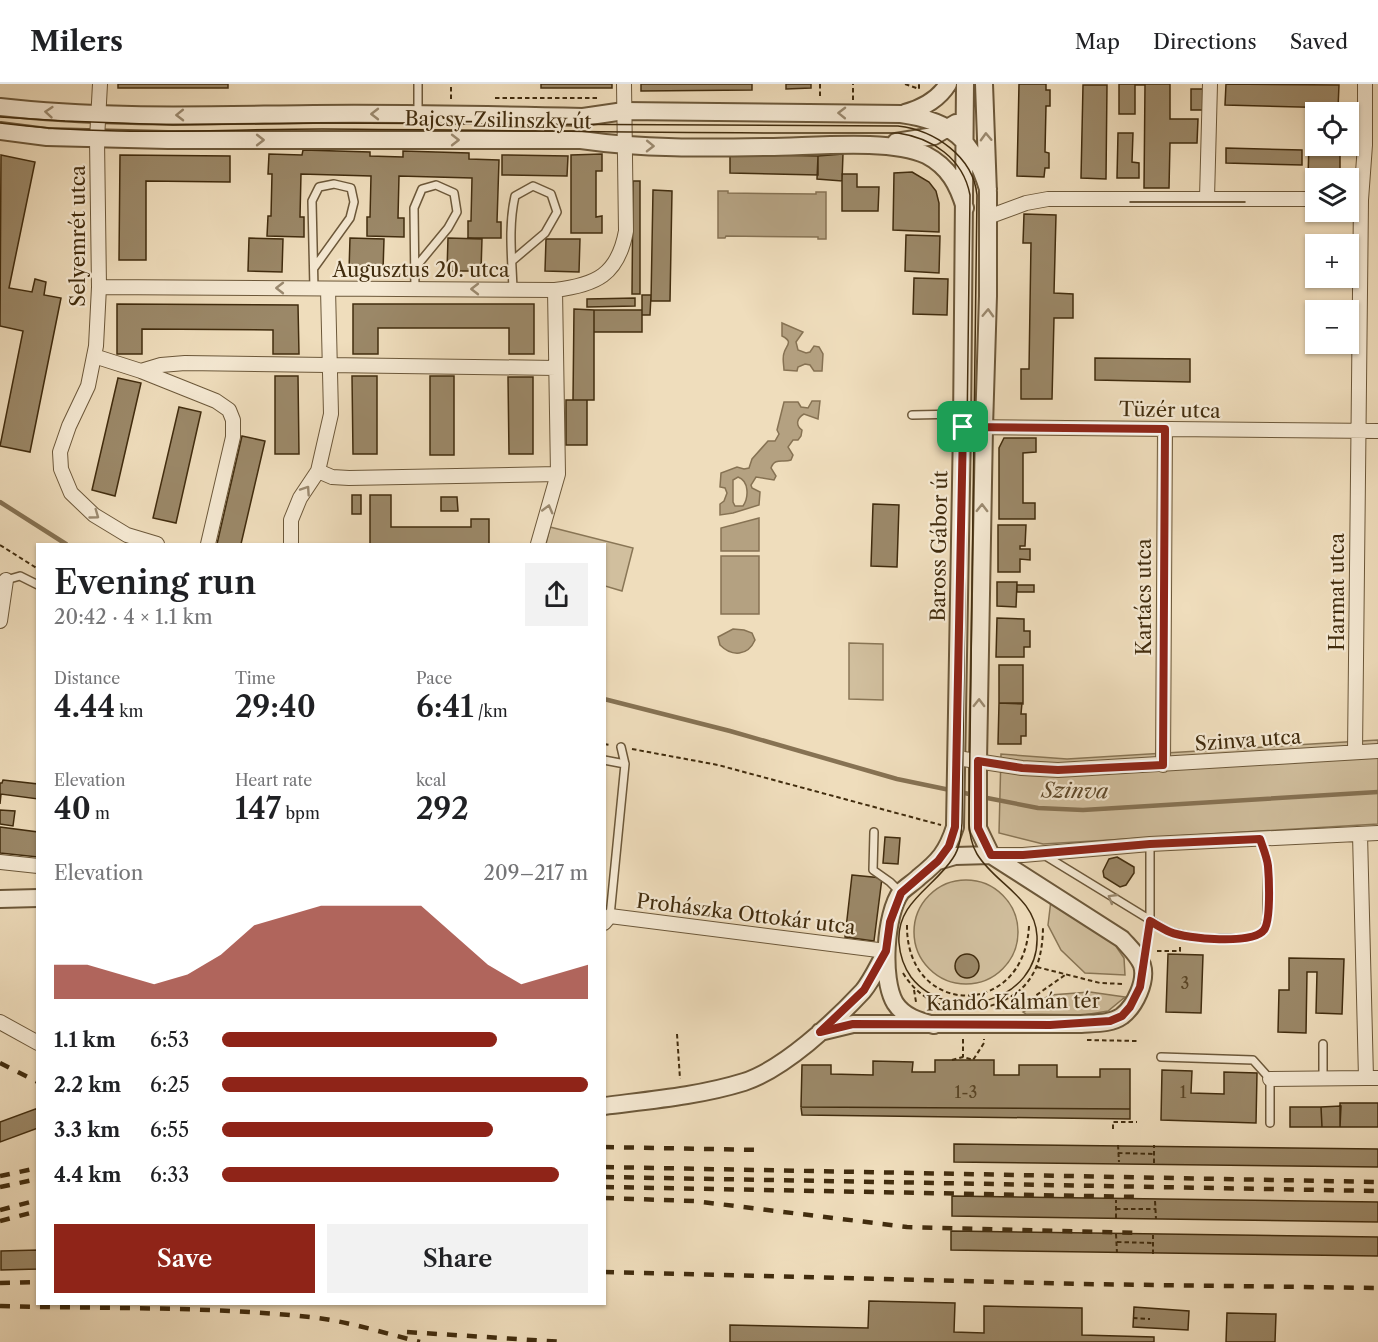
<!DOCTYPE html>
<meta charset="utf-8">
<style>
body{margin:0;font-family:"Libre Caslon Text",serif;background:#f2f2f2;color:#202124;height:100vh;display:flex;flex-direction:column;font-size:22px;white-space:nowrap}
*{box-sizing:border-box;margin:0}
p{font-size:20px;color:#757577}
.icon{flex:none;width:33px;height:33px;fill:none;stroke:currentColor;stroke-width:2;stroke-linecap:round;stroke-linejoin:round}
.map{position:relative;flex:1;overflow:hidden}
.side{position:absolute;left:36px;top:459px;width:570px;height:762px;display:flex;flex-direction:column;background:#fff;border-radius:0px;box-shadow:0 2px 4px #0004}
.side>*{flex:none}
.fabs{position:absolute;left:1305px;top:18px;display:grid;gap:12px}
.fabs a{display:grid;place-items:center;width:54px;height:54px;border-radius:0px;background:#fff;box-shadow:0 2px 4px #0004;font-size:30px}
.pin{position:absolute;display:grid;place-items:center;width:51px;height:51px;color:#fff;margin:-26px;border-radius:12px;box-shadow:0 3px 9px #0006}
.round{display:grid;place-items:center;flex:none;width:63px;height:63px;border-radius:0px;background:#f2f2f2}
.head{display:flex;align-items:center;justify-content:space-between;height:102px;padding:0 18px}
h1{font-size:33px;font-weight:600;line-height:45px}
.stats{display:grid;grid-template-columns:repeat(3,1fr);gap:9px;height:102px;padding:6px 18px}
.stats div{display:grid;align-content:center}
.stats b{font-size:30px;font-weight:600}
.stats small{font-size:16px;font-weight:400}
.stats p{font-size:16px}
.chart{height:168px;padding:12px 18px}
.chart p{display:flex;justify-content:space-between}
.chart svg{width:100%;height:108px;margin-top:6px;fill:#8f2418;opacity:.7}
.button{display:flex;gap:12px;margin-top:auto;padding:12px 18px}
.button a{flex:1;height:69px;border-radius:0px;background:#8f2418;color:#fff;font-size:24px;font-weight:600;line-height:69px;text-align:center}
.button a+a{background:#f2f2f2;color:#202124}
ul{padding:0 18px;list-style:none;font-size:20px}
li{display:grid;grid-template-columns:96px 72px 1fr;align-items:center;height:45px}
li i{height:15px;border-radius:8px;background:#8f2418}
header{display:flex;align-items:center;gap:36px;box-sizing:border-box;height:84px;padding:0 30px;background:#fff;border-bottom:2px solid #e0e0e0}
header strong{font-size:28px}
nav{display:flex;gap:33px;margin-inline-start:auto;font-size:21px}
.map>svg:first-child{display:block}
</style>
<header>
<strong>Milers</strong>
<nav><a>Map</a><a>Directions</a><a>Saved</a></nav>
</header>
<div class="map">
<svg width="1378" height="1258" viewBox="0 0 1378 1258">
<rect width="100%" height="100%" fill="#efddbc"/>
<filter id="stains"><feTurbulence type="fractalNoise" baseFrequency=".00333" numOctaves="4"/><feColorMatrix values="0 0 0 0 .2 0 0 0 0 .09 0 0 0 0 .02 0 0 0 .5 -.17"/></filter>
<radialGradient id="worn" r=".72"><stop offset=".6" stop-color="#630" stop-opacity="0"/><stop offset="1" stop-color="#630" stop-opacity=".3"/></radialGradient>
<!-- green -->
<path fill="#d1bf9e" stroke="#897656" stroke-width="1.5" d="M550,443L633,464L622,507L605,502L604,460H546Z
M849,559L883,560V616L849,615Z
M1378,656V740L1043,760L999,749L1001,670L1067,675Z
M914 848a52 52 0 1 1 104 0a52 52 0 1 1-104 0Z
M1051,816L1095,848L1113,858L1124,874L1125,891L1085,889L1061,866L1048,841Z
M1090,908L1125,913L1108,927L1084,931L1026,930L1023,928L1050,911Z"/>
<!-- water -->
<path fill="#b4a181" stroke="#867253" stroke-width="1.5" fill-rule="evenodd" d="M718,107H728V109L816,110V108H826V155H818V153L726,152L725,154H718Z
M782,239L803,248L796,258L798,266L806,269L810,268L814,262L819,263L823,270L822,287H814L810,281L805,280L798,283L797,287L784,286C784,282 782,274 784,269C786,261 794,258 782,252Z
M812,317H820L818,335L804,330C797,334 795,341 802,346L801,352L798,356H793L788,363L793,371L791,376C783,379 775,373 771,384L776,392L774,396L756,393L751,401L752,404L760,408L759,421L733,429L720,431V420L724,417L727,409L725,404L720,403L721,389L737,383L744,385L749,384L752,375L768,357H775L779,350L777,346L784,318H798L801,323L808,324ZM738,393C749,397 749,413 743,422H735L733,418V396Z
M759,434V467H721V444Z
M721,472H759V530H721Z
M733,545L744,546L752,549L755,556C748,572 732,573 720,561L718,553Z"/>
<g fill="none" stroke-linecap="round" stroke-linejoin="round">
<!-- stream -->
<path stroke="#867253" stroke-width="4.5" d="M0,418L66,460
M604,615L730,647L897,695L974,711
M982,713L1038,724L1083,726L1378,708"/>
</g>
<!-- building -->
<path fill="#9b8868" stroke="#412c0e" stroke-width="1.5" d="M118,0H228V4H118Z
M541,0H612V4H541Z
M641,0H752V6L641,7Z
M786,0H811V4L786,5Z
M1019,0H1046V6H1050V22H1046L1045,68L1049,69V84H1045L1044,93L1017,92Z
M1119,0H1170V35H1198L1197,59H1170L1169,104H1144L1145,1H1135V30H1119Z
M1226,0L1339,1L1338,24L1225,21Z
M1083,1H1107L1106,95L1081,94Z
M1191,5H1203V26H1191Z
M1118,49H1133L1132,78L1139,79V94H1117Z
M1309,59H1316V62H1340V93H1308Z
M1226,64L1302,66V81L1226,79Z
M303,66L370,68V72L403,73V67L469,69V75L499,76L497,138H501V154H468V137H471L472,94L399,92L398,134H404V153L367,152V133H370L371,92L301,90L300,133H304V153L267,152L268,132H271L272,90H268L269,70L302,71Z
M602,70V87H596V133L602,132V149H571V71Z
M730,70L818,72V91L730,89Z
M843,70L842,97L817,95L818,72Z
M1,71L35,78L9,204L32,208L35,195L46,198L44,211L61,214L30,368L0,362L23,247L0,242Z
M120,71L230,72V98L146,97V176H119Z
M502,71L568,72L567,92L502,91Z
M912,88L929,98L936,107L939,119V148L893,146L894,89Z
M842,90H857V103H879L878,127H842Z
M633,97H640V210H632Z
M653,106L672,107L670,217H651Z
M1024,130L1056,131L1054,209L1073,210V234H1054L1052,315H1021V285H1029L1031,159H1023Z
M906,151L940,152L939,189L905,187Z
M249,154L283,155L282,188L248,187Z
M350,154L384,155L383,187H349Z
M448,154L482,155L481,187H447Z
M546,155H580L579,188L545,187Z
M914,194L948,195L947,231L913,230Z
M642,211H651L650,231H642Z
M635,214V222L587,223V215Z
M117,220L298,221L299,270H273V246L142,245V270H117Z
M353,220H534V270H509V244H378V270H353Z
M574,225L594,226V316H573Z
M594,226H642V248H594Z
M1095,274L1190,275V298L1095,296Z
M275,292H298L299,370H275Z
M352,292H377V370H353Z
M430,292H454V371H430Z
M508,293H533V370H509Z
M118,294L141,299L115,412L92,406Z
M566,316H587V361H566Z
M179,323L201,328L176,439L153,434Z
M242,352L265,357L241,460H217Z
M1004,354H1036V368L1023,369V419H1035V435H999V364Z
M352,411H361V430H352Z
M370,411H391V443H471V435H489V460H370Z
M441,413H457L458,427H441Z
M873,420L899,421L897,483L871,482Z
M998,441H1026L1025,462H1020V465H1030V476L1020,475V488H998Z
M997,498H1017L1016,523L997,522Z
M1017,501H1034V508H1017Z
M997,534L1024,535V547H1030V563H1024V573H996Z
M999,581H1023V620L999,619Z
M999,619H1022L1021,630H1026V652H1021V660H998Z
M3,696L38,700V715L1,710L0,720V699H2Z
M0,726L15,727L13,742L0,740Z
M0,743L38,748V773L0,769Z
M885,753L900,754L898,780L883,779Z
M1117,773L1134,783V789L1126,801L1120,803L1104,793L1103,787L1109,775Z
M852,791L882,794L874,857L845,853Z
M955 882a12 12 0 1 1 24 0a12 12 0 1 1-24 0Z
M1168,870L1203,871L1201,929L1166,928Z
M1289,874L1344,875L1342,930L1316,929L1317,888H1307L1306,949L1278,948L1279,906H1289Z
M935,976H994V991H1019V981H1057V993H1100V985H1130V1025L801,1023L802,981H831V990L873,991V977L913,978L912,988H935Z
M1162,986L1192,987L1191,1009L1224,1010V988L1257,989L1256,1039L1161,1036Z
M1340,1019H1378V1043H1340Z
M1341,1022L1340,1043H1322L1321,1023Z
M801,1023L1130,1025V1035L802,1031Z
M1290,1023H1321L1322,1043H1290Z
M38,1024V1044L0,1058V1038Z
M954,1060L1378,1065V1083L954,1078Z
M952,1112L1378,1118V1138L952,1132Z
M951,1147L1378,1153V1172L951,1166Z
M38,1166V1185L1,1186V1167Z
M869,1217L955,1219L954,1248L984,1249V1222L1082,1224V1251L1154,1253V1258H730V1241L868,1244Z
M1134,1223L1189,1227L1188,1246L1133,1243Z
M1227,1229L1276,1230L1275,1258H1226Z"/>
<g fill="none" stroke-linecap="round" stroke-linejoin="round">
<!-- service casing -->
<g stroke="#6c583a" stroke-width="10">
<path id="service" d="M418,30V0
M512,177L545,149L557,128L551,110L533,102L515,112C508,143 512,174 513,206
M314,184L350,134L354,118L351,104L334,100L319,103L312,117L314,205
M415,184L448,144L457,128L454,109L436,101L422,105L414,124L415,205
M912,331L962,330
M6,496L20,492L38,501
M604,676L625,680
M874,748L873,786L890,798L901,809
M1044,771L1170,848L1198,854H1246L1259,850L1264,846L1267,835L1268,781L1260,755
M610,832L625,680L621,663
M1143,877L1150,837V760
M1323,960V994
M1161,973L1253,976L1270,995V1039"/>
</g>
<!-- minor casing -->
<g stroke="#6c583a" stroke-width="16">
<path id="minor" d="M100,0L97,55L99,203L96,262L88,302L69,342L60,368L61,385L71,409L94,431L127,451L157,460
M1207,114L1210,0
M988,133L1026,119L1048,115H1316
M99,203L555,206C596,201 618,191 626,147L624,0
M94,272L141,287L216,317L229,326L233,336V353L208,460
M141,287L161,281L185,279L556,284
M962,343L1378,347
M318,387L332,393L349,394L558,390
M291,460V436L300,414L318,387L331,330L328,205
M538,460L558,390L555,206
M0,537L6,496
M1355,668L1361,116L1365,61V0
M957,674L1022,684L1058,686L1378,667
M1163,681L1165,345
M1360,750L1366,994H1378
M991,771H1023L1150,760L1378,749
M0,778L38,782
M604,839L610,832L886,867
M0,938L38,959
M1270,995L1366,994"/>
</g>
<!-- tertiary casing -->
<g stroke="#6c583a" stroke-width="20">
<path id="tertiary" d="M984,0L988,109V212L984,343L978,677V744L991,771
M0,23C104,35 209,31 314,30C404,29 494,31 583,33L624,27L901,30C952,37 973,56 988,105
M905,29C923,24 938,16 948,0
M0,47L47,53L168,56H581C643,65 706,64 768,63C809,63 890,54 926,71C949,83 958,101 965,124
M896,58L934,52L956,39
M0,815L38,814
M934,941C919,937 904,933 895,919C881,895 885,830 901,808C906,803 914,798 919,793C939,777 947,768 955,743L962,343L965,0
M820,948L853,940H1081C1094,939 1111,940 1122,932C1135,922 1147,897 1142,881C1138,871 1129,863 1122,855L991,771L955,772L938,777
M604,1022C651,1016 699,1012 744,998C784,985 834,938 863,907C872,896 879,880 886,868"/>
</g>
<!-- path -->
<path stroke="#412c0e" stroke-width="2" stroke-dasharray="4.5 3" stroke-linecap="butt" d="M820,0V15
M905,0L919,5V0
M495,14H598
M451,15V0
M853,16V0
M0,461L38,485
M604,660L611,661
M632,665L718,681L941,741
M907,841C906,934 1024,936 1029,842
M1157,867H1180V860
M1037,883L1100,899L1124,900
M903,889C914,907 930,919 951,924
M914,906L916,918
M983,924C1028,912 1043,886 1043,841
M1018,924L1065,891
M677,950L680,995
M963,955V973
M1087,956L1138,957
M952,976L963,973L973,976L984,959V955
M1113,1045V1038H1137
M1118,1061L1119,1078
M1118,1069L1154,1070
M1154,1079V1061
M1155,1117L1156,1135
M1116,1125H1156
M1116,1134V1116
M1116,1150L1117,1169
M1117,1158L1153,1159
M1153,1170V1151
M1133,1234L1150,1235"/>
<!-- service -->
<use href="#service" stroke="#f5e9d3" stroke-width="7"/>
<!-- minor -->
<use href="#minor" stroke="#f5e9d3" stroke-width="14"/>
<!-- tertiary -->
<use href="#tertiary" stroke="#f5e9d3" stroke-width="16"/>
<!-- tram -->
<path stroke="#412c0e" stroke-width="1.5" d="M0,33L65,37L173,41L320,39L898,42C934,46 973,72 977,111L969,739C970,750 971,760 977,770C995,800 1035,813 1037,852C1040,918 949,942 911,893C904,883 900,872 899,859C896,818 934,804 953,774C960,764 961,751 962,739L970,111C963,74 932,54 898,49C706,50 514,46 322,45C215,45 106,53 0,39
M1130,118H1245"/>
<!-- rail -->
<path stroke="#412c0e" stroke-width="4.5" stroke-dasharray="10 10" stroke-linecap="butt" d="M0,979L38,998
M604,1063L762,1066
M604,1083L1378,1098
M0,1092L38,1084
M604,1093L1378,1107
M0,1103L38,1095
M604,1103L1141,1113
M604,1114L694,1117L907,1143L1140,1149
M0,1126L38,1116
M0,1137L38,1127
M604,1188L1080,1200L1378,1204
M0,1199L38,1198
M0,1222C103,1225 207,1222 310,1233C347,1237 384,1249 420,1258
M407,1248L563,1258"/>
</g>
<!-- one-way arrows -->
<defs><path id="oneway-chevron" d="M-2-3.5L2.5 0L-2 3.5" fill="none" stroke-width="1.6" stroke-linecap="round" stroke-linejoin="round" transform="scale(1.5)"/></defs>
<g stroke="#9b8a70">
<use href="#oneway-chevron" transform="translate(49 28) rotate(-175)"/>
<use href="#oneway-chevron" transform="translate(842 29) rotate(-179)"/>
<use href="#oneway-chevron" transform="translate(375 30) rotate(-180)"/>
<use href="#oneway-chevron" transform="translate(180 31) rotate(179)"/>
<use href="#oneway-chevron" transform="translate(986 53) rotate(-92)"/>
<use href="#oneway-chevron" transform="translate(260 56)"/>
<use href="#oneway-chevron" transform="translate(455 56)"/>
<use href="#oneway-chevron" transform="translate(650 62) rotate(1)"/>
<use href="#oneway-chevron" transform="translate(280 204) rotate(-180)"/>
<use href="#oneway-chevron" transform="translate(475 205) rotate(-180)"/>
<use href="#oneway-chevron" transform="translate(988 229) rotate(-88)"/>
<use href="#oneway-chevron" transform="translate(306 406) rotate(-56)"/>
<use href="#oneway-chevron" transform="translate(982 424) rotate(-89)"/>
<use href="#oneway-chevron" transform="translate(548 425) rotate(-75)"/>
<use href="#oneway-chevron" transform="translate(95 431) rotate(36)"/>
<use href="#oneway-chevron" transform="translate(979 619) rotate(-89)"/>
<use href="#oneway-chevron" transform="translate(1112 814) rotate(-149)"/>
</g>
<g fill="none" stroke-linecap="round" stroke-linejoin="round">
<!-- route casing -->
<g stroke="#fff" stroke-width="12">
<path id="route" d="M963,343L1165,345L1163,681L1058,686L1022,684L978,677V744L991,771H1023L1150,760L1260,755C1263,764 1267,773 1268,782C1269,794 1271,837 1264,846C1253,861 1187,855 1170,848C1163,845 1157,841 1150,837L1140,903L1130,923L1122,932L1110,937L1050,941L853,940L820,948L864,906L886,867L890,838L901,809L938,777L949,762L955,743Z"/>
</g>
<!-- route -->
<use href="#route" stroke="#8f2418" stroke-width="8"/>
</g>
<g text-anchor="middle" stroke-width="4.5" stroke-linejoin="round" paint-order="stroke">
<!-- number labels -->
<g font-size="16" fill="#584324">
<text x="1185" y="905">3</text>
<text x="966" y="1014">1-3</text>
<text x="1183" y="1014">1</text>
</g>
<!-- street labels -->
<g font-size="20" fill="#412c0e" stroke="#f5e9d3">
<text transform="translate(498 36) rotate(1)" y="7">Bajcsy-Zsilinszky út</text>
<text transform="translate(78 152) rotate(-90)" y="7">Selyemrét utca</text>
<text x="421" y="193">Augusztus 20. utca</text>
<text transform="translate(1170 326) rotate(1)" y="7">Tüzér utca</text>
<text transform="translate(939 462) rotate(-89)" y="7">Baross Gábor út</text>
<text transform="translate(1337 508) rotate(-90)" y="7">Harmat utca</text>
<text transform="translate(1144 513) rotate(-90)" y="7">Kartács utca</text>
<text transform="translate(1248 656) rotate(-4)" y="7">Szinva utca</text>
<text transform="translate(746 830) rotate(7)" y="7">Prohászka Ottokár utca</text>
<text transform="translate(1013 918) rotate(-1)" y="7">Kandó Kálmán tér</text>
</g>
<!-- water labels -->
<g font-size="21" font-style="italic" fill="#5e492b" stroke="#f5e9d3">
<text transform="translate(1075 707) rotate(1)" y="7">Szinva</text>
</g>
</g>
<rect width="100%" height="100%" filter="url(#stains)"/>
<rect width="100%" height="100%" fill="url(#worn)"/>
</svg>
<div class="fabs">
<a><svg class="icon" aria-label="locate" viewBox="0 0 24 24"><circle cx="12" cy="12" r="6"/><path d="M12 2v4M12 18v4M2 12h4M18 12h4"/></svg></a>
<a><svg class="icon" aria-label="layers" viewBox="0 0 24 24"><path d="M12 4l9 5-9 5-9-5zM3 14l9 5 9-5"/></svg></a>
<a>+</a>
<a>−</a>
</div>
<div class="pin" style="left:963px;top:343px;background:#1e9e55"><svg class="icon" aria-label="arrive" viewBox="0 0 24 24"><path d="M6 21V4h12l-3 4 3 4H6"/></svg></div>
<section class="side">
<div class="head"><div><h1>Evening run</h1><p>20:42 · 4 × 1.1 km</p></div><a class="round"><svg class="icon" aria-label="share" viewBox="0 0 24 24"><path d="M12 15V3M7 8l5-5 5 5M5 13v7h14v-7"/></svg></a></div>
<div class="stats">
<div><p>Distance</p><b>4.44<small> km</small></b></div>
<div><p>Time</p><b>29:40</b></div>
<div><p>Pace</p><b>6:41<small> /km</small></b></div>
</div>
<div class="stats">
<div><p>Elevation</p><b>40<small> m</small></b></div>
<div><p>Heart rate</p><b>147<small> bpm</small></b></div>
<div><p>kcal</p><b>292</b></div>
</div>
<div class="chart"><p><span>Elevation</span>209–217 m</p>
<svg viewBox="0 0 160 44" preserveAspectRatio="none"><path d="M0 44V30L10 30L20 34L30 38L40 34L50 26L60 14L70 10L80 6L90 6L100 6L110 6L120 18L130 30L140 38L150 34L160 30V44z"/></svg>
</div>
<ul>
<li><b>1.1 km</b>6:53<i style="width:75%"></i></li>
<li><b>2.2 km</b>6:25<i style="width:100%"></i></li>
<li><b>3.3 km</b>6:55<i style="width:74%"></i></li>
<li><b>4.4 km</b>6:33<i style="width:92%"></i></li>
</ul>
<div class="button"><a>Save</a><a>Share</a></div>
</section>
</div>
